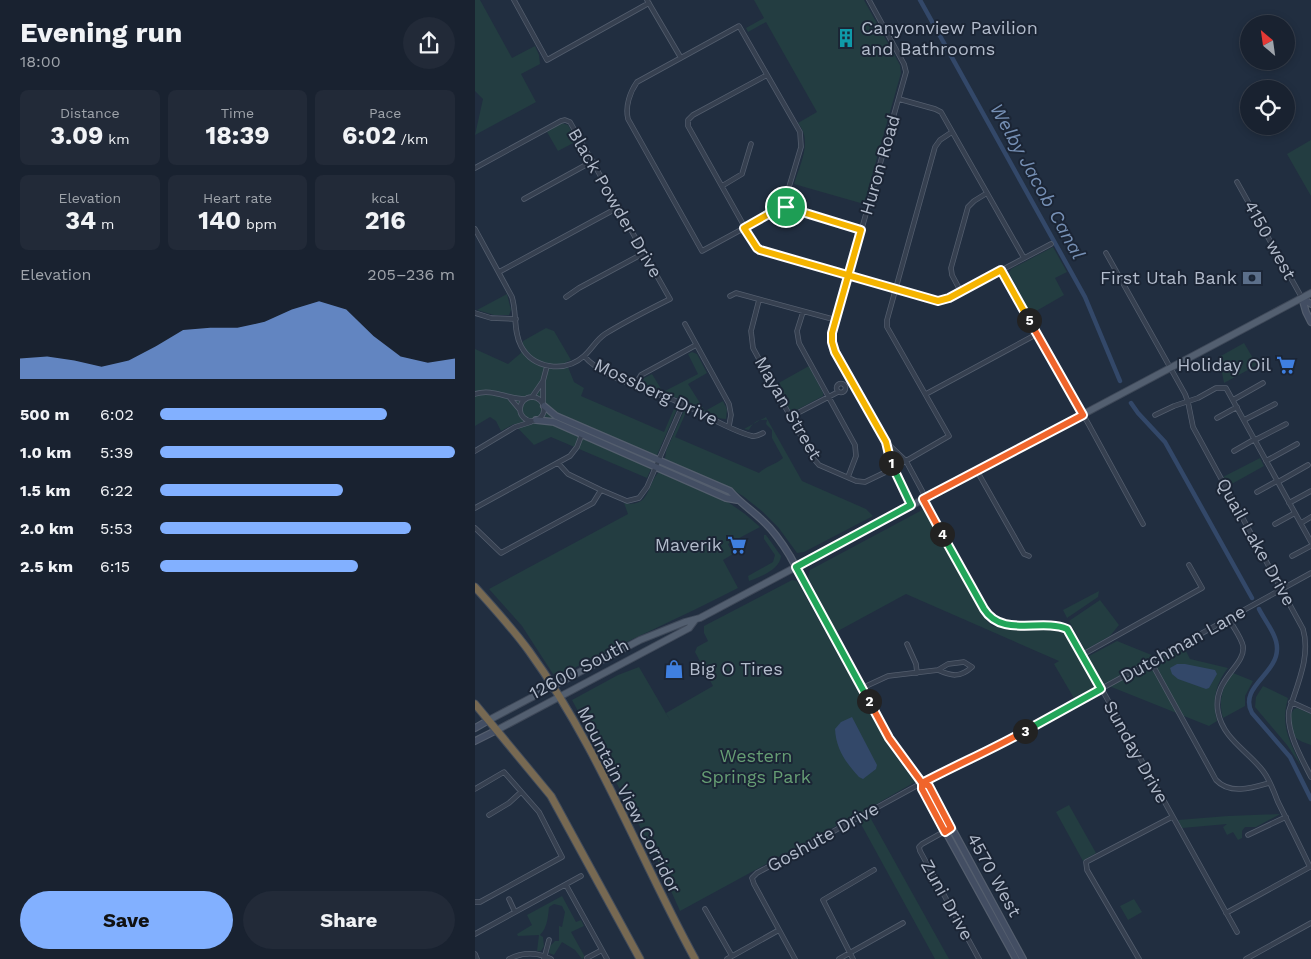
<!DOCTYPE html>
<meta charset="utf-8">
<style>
body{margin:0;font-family:"Work Sans",sans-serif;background:#222a38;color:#f1f3f6;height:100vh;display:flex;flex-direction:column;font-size:19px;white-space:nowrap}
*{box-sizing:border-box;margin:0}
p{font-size:16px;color:#9fa4ab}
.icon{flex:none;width:28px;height:28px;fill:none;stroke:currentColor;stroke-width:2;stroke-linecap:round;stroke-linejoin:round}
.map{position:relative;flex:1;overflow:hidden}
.side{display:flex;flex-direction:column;background:#192230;width:475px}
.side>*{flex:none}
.needle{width:32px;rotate:331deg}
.fabs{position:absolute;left:765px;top:15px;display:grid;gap:10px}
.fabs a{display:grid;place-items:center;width:55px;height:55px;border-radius:50%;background:#192230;box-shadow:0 2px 8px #0003,0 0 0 1px #373f4c;font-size:25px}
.pin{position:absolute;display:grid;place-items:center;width:42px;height:42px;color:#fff;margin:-21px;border:2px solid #fff;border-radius:50%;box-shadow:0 1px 5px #0007}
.km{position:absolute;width:25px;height:25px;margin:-12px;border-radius:50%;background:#222;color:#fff;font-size:14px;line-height:25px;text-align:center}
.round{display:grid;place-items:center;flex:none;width:52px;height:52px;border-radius:26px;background:#222a38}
.overview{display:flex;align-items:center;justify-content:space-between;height:85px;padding:0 20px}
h1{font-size:28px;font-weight:700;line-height:38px}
.stats{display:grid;grid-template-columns:repeat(3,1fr);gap:8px;height:85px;padding:5px 20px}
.stats div{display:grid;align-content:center;border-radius:8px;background:#222a38;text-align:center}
.stats b{font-size:25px;font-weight:700}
.stats small{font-size:14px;font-weight:400}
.stats p{font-size:14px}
.chart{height:140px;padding:10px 20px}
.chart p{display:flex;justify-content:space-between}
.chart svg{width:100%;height:90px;margin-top:5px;fill:#82b0ff;opacity:.7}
.action{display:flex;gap:10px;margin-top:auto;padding:10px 20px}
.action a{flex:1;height:58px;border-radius:30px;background:#82b0ff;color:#111;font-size:20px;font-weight:700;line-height:58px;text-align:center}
.action a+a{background:#222a38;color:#f1f3f6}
ul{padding:0 20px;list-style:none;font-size:16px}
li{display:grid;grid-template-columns:80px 60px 1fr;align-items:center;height:38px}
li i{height:12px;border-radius:6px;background:#82b0ff}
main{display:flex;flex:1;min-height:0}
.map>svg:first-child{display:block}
</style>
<main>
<section class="side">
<div class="overview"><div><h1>Evening run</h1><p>18:00</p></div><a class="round"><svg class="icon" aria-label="share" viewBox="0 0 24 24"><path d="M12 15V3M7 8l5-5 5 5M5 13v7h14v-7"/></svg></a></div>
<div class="stats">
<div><p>Distance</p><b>3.09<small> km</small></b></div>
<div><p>Time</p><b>18:39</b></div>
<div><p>Pace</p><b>6:02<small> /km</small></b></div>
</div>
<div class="stats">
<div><p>Elevation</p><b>34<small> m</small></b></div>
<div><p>Heart rate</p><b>140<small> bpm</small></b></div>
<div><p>kcal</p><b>216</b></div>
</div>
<div class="chart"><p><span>Elevation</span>205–236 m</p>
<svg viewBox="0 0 160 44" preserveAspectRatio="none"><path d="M0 44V34L10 33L20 35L30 38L40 35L50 28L60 20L70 19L80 19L90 16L100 10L110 6L120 10L130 23L140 33L150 36L160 34V44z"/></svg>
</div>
<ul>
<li><b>500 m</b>6:02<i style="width:77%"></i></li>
<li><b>1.0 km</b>5:39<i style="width:100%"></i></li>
<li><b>1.5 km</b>6:22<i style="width:62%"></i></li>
<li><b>2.0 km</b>5:53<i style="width:85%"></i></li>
<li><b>2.5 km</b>6:15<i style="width:67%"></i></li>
</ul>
<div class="action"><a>Save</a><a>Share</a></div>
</section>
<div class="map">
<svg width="836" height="959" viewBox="0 0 836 959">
<rect width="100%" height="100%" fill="#212e40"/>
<!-- green -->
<path fill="#233d41" d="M0,0H5L37,58L60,46L64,55L65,64L46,74L61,102L0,135L8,99L0,91Z
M279,0H389L425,65L426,73L389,204L319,184C325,164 338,141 323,123L342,112L291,22L273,32L271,28L289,18Z
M87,123L93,125L102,141L83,151L72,132Z
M836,140V196L812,154Z
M578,247L592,272L580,278L589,295L556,314L534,273L536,269Z
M32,294L36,310L34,315H19L2,310Z
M71,328L79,331L96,360L91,362L99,382L109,388L106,396L189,432L201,404L202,409L172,478L76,437L59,445L39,424L26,431L21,421L15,417L0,426V349L33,364L46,353L48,341Z
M769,343L782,365L749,383L744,357Z
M217,352L222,354L232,373L213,384L230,411L248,401L252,409L251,419C236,419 217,404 202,398C190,394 178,390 167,383L169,378L177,374L188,392L223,374L213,354Z
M334,366L348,393V396L318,412L315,411L300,385Z
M212,410L200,437L284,473C291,466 302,464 308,458L297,438V430L291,424L292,420C283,419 278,422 274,430L269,429L291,417L327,481L391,509L398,516L329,552L322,553L303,527L288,512L268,496L258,490L190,459L191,451L209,411Z
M785,458L789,466L753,486L748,477Z
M184,472L250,500L270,514L285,527L253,544L258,554L248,560L263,588C205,618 144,644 86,675L85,673L78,674L47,626L14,589L153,514L149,503C176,508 171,485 184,472Z
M449,509L513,622L517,626L523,627L579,630L590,634L600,652L602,651L620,681V687L617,690L600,700L579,664L584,661L431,594L361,632L333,577L335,570Z
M291,535L306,556C305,569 286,577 274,581L273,576L298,562L300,555L289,539V535Z
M317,580L322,581L414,747L440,782L391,810L474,959H460L381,815L205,911L179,853L97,700L143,675L164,667L196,722L191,713L238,686L220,652L222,647L233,641L229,633V626Z
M624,591L623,597L592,618L588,610Z
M625,600L644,625L635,636L610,650L594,621Z
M642,641L679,656L693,648L697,654L709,647L715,659L753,668C740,684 737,702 742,721L734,726L624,682L612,657Z
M758,673L778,681L770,696V706L748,718C743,701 747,687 758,673Z
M788,686L813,698C805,728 815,740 826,766L812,745L780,707L781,697Z
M822,708L836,714V745C831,743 824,741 821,738C815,730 813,716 819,709Z
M594,805L621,853L608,861L581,812Z
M805,814L781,827H770L767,831V838L763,840L758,832L752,835L748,827L752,824L707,828L703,820L753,816Z
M87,896L101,922L106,920L109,926L96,932L110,957L107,959L100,950L87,942L79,955L74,953L75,946L80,941H84V926L87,927L90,912L87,906L79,904L74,907C73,915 73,927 65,935L68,937L69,946L66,951H62L64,935L43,936L42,934L57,925L52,915Z
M659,899L667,912L653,920L645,906Z"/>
<!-- water -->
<path fill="#334869" d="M702,664H710L740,670L742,674L734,688L731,689L703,679L697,674L695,668Z
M377,717L402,765L401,769L388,779L384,777C371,763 361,749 360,729L366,722Z"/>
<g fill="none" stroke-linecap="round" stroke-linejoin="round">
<!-- canal -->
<path stroke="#334869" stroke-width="4.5" d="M445,0L610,297L645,381
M656,403L663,413L690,442L777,598
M784,609C790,621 802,635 802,648C803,674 763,687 777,713L815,757L836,799"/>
<!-- street casing -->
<g stroke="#545e6e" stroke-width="5.5">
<path id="street" d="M39,0L72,60L174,3
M172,0L206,58
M394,0L429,64L431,72L361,320L357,342L360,352L411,442L431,461L451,498
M292,75L218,115L213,120V126L277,240L285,251L463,301H468L576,244
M424,99L460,109L466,112L549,258
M0,168L86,121L90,120L95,122L195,299C173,310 151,321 130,334C121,340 117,349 109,356C90,373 58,369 46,346C38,331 42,313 37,297L0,229
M762,182L827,298
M247,186L267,174L276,144
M49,199L118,161
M308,207L326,147L325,132L264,26L162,82C155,92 150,106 153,119L227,251L308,207L386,229
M631,253L710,394L713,402L718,427L828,629C836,656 822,685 814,711C811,732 827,759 836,777
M527,270L614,425L668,524
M24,272L144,207
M486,292L477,275L476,268L493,207L499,201L512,193
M255,296L261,293L361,320
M91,297L104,288L169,253
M284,300L276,331L278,348L338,458L344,465L381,481L390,482L417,469L474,436L412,327V320L460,147L465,140L477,132
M328,312L322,331L324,343L380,445L381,456L373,477
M0,313L16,318L41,319
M210,324L254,404L256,415L254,426
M109,356C129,380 181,391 210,405C231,415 254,430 277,436C281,437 284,435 288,433
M361.5 388a4.5 4.5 0 1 1 9 0a4.5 4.5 0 1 1-9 0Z
M160,385L166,375L221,345
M0,394C17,388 32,399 50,399
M451,394L562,334
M57,397L68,381
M45 409a12 12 0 1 1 24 0a12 12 0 1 1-24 0Z
M35,398L45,410
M758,400L788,383
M68,402V381L72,366
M680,415L699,406L723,398L741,388H751L836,542
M315,417L363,392
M742,418L762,407
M769,420L800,404
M780,440L811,424
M411,442L417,469L436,505
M0,451L40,427L56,422
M759,451L780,439
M791,461L822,444
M83,463L93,474L126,490L152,501L164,498L172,487L208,404
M502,471L549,554L554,556
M803,482L833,465
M782,492L802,481
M448,499L509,609L517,619L528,624L587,627L595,632L762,932
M814,503L836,491
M0,508L95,456L102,447L107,434
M826,523L836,517
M800,524L820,513
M0,528L26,553L118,503L126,490
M817,556L836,546
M432,644L441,664L442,673
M607,655L727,588L714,565
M676,662L741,780C755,795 777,788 794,783
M387,688L413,676L463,670L473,664L489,662L497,667C485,678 476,676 463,670
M816,702L836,711
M0,789L29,772L64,812L87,857L5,902H0
M14,815L34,803L46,792
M472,830L447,844L444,847L445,851L504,959
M773,835L811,817
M91,885L132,959
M34,899L40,912
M230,909L257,956
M751,913L835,867C825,846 814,824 803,802C799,792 795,780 788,771C773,751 748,739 743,712C737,679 771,666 768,646C766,637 758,627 754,619
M0,934L106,876
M0,954L2,959
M112,958L127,950
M34,959C48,952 62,952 76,959
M69,959L74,940
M252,959L304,930
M320,959L279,884L277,878L282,873L476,767L517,749L836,573
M364,959L428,923
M378,959L348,900L399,870
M664,959L612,870L611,862L697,817
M771,959L836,923"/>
</g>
<!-- secondary casing -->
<g stroke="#545e6e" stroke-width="8">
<path id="secondary" d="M827,298L831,312L836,322
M827,298L836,304
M69,406L81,416L255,491C265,503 277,510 288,521C299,531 307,543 315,556L414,738L447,783L454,786L548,959
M61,420L79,422L251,498L262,500
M0,728L14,720
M0,741L22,730
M447,783V789L541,959"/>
</g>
<!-- primary casing -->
<g stroke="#3f4959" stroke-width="8">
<path id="primary" d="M14,720L165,640L210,622L225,618L836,293
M22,730L214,628L220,620"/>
</g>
<!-- highway casing -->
<g stroke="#414b5b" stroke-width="9">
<path id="highway" d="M0,587C19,608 38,629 54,651C123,746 164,857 220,959
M0,704L76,796L165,959"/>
</g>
<!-- street -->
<use href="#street" stroke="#364050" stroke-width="4"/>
<!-- secondary -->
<use href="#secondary" stroke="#434e63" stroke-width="5.5"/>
<!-- primary -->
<use href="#primary" stroke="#535f70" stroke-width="6"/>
<!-- highway -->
<use href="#highway" stroke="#776952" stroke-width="7"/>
</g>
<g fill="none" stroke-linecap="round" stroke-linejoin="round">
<!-- split-1 casing -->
<g stroke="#fff" stroke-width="10">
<path id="split-1" d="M311,207L386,230L357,333V342L360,352L411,442L416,463"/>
</g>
<!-- split-2 casing -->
<g stroke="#fff" stroke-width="10">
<path id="split-2" d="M394,701L321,567L436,505L416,463"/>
</g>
<!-- split-3 casing -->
<g stroke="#fff" stroke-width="10">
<path id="split-3" d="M394,701L414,738L447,783V789L470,832L476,828L454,786L447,783C481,765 516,750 550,731"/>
</g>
<!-- split-4 casing -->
<g stroke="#fff" stroke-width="10">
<path id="split-4" d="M467,534L509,609C527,638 566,618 592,629L626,689L550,731"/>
</g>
<!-- split-5 casing -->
<g stroke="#fff" stroke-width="10">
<path id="split-5" d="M467,534L448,499L608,415L554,320"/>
</g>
<!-- split-6 casing -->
<g stroke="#fff" stroke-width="10">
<path id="split-6" d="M311,207L308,206L269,228L282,248L285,250L463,301L474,298L526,270L554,320"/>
</g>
<!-- split-1 -->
<use href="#split-1" stroke="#f5b400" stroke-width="6"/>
<!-- split-2 -->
<use href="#split-2" stroke="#22a559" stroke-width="6"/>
<!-- split-3 -->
<use href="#split-3" stroke="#f0652b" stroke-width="6"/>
<!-- split-4 -->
<use href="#split-4" stroke="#22a559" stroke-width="6"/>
<!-- split-5 -->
<use href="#split-5" stroke="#f0652b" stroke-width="6"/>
<!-- split-6 -->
<use href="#split-6" stroke="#f5b400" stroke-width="6"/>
</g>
<!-- icons -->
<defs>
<g id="building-bare" transform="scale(1.5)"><path d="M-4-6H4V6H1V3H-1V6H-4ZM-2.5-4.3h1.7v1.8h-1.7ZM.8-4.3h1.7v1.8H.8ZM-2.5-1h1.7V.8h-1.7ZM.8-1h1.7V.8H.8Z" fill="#0f9aa8" stroke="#1b2535" stroke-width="2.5" paint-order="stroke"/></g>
<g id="bank-bare" transform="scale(1.5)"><path d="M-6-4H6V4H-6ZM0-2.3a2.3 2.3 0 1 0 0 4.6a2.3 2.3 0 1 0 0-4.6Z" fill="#5c6f8a" stroke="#1b2535" stroke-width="2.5" paint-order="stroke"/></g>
<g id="supermarket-bare" transform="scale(1.5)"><path d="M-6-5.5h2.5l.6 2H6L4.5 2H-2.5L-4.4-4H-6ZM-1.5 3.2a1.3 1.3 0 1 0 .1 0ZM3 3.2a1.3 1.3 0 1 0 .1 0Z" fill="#3f7fe0" stroke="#1b2535" stroke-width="2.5" paint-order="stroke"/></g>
<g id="shop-bare" transform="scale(1.5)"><path d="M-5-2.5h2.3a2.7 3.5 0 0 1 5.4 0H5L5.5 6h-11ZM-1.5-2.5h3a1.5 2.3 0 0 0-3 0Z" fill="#3f7fe0" stroke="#1b2535" stroke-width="2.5" paint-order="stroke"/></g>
</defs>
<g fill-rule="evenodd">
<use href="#building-bare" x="371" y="38"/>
<use href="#bank-bare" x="777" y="278"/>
<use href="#supermarket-bare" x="811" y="365"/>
<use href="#supermarket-bare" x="262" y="545"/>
<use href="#shop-bare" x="199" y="669"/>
</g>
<g text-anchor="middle" stroke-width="4" stroke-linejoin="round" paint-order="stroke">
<!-- poi labels -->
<g font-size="18" fill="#b2bbcb" stroke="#1b2535" text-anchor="end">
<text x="386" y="34" text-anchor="start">Canyonview Pavilion<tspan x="386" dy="21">and Bathrooms</tspan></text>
<text x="762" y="284">First Utah Bank</text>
<text x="796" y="371">Holiday Oil</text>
<text x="247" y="551">Maverik</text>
<text x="214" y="675" text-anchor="start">Big O Tires</text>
</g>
<!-- street labels -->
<g font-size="18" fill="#b2bbcb" stroke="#1b2535">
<text transform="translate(405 165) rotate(-74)" y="6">Huron Road</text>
<text transform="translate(140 203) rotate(60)" y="6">Black Powder Drive</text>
<text transform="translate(795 240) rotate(61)" y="6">4150 west</text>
<text transform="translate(181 392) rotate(25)" y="6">Mossberg Drive</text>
<text transform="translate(313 408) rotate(60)" y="6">Mayan Street</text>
<text transform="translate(781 542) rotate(61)" y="6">Quail Lake Drive</text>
<text transform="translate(708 644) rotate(-29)" y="6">Dutchman Lane</text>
<text transform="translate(104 669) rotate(-28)" y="6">12600 South</text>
<text transform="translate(661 752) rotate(61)" y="6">Sunday Drive</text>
<text transform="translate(154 800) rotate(63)" y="6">Mountain View Corridor</text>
<text transform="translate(348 837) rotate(-29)" y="6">Goshute Drive</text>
<text transform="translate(519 875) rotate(61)" y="6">4570 West</text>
<text transform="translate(472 900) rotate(61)" y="6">Zuni Drive</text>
</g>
<!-- park labels -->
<g font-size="18" fill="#669e74" stroke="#1b2535">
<text x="281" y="762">Western<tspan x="281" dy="21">Springs Park</tspan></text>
</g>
<!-- water labels -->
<g font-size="19" font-style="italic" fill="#7690b5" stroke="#1b2535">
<text transform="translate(563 181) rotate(61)" y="7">Welby Jacob Canal</text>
</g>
</g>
</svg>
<div class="fabs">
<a><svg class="needle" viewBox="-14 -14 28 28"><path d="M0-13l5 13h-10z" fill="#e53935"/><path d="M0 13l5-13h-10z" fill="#9fa4ab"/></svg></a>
<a><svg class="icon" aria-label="locate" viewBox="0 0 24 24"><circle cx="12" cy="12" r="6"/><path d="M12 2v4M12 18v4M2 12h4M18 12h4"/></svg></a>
</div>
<div class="pin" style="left:311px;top:207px;background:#1e9e55"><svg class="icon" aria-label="arrive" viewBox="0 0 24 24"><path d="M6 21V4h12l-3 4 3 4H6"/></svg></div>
<b class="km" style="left:416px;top:463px">1</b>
<b class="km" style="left:394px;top:701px">2</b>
<b class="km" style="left:550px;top:731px">3</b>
<b class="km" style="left:467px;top:534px">4</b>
<b class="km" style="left:554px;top:320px">5</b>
</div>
</main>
